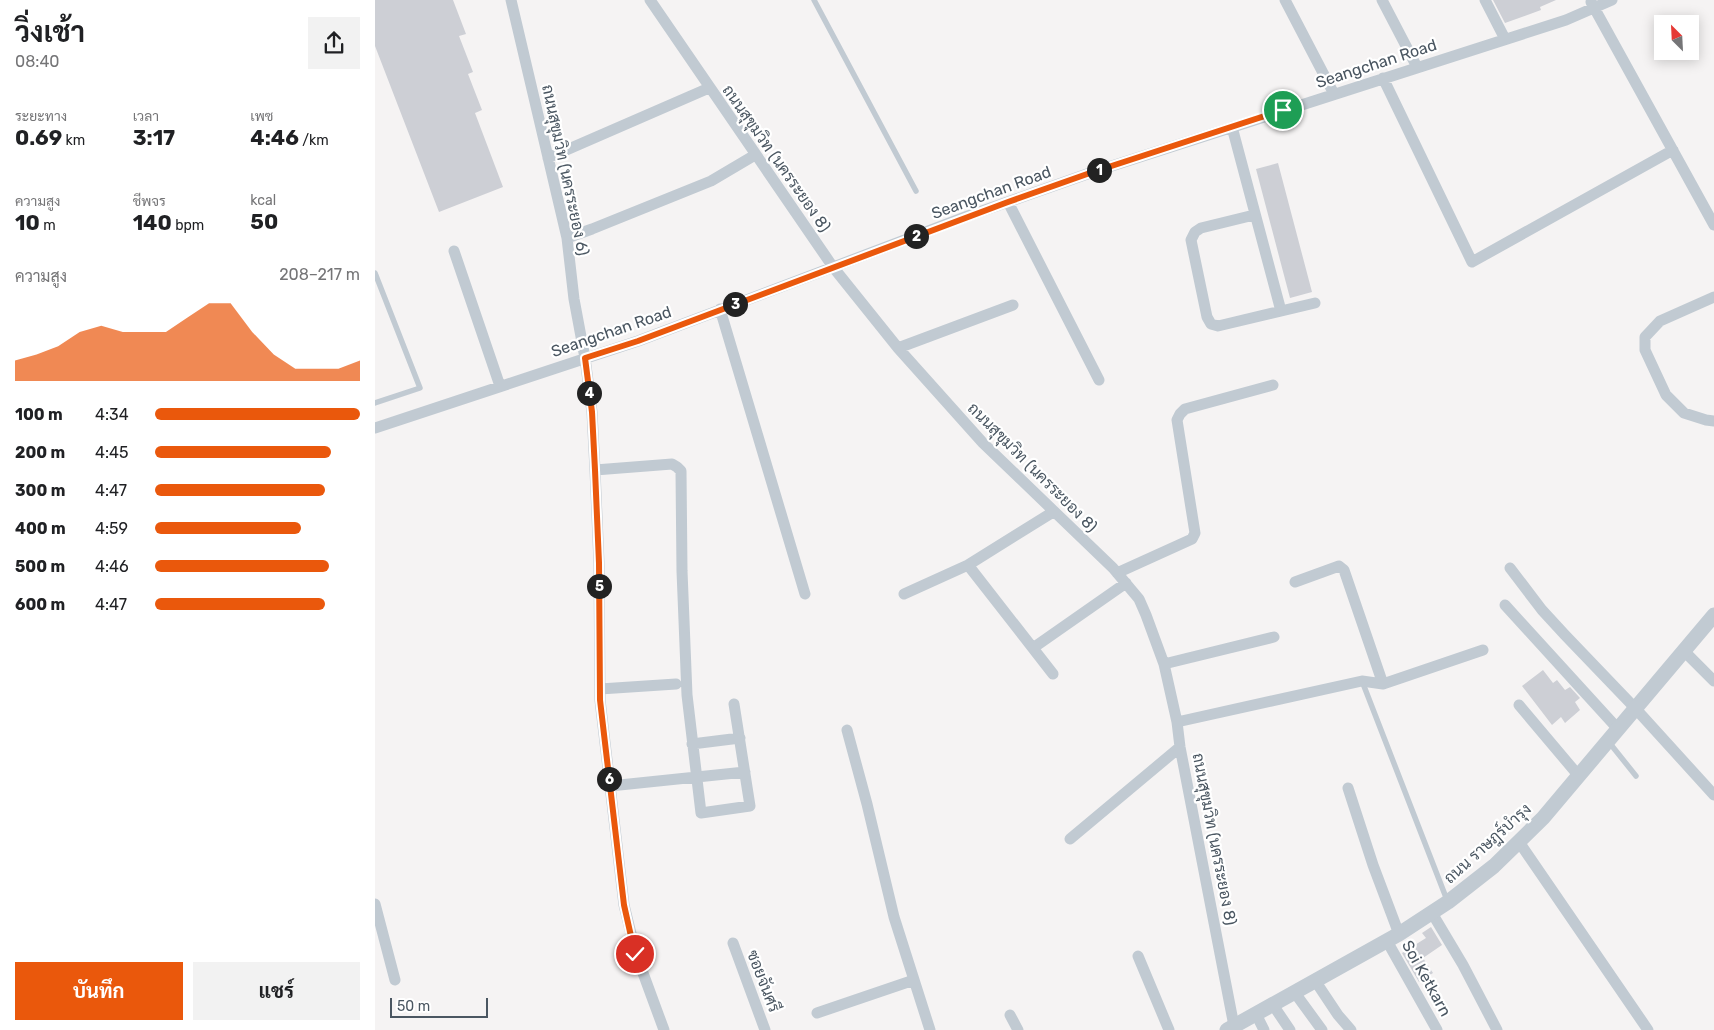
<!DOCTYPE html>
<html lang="th">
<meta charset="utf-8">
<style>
body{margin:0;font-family:Rubik,Sarabun,sans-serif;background:#f2f2f2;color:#202124;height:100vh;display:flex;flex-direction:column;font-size:19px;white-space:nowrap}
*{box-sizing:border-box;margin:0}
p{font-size:16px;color:#757577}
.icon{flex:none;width:28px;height:28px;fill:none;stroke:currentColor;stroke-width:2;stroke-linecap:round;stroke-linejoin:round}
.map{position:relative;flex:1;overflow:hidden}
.side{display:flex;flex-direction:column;background:#fff;width:375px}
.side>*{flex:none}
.needle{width:32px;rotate:336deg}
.controls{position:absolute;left:1279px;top:15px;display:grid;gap:10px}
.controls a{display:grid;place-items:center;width:45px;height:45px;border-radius:0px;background:#fff;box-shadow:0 2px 12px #0003;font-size:25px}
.scale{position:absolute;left:15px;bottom:12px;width:98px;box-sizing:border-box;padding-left:5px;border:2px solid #4a5661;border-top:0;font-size:14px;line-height:18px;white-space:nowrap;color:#4a5661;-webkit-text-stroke:4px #fff;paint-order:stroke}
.pin{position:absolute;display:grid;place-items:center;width:42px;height:42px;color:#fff;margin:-21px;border:2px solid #fff;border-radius:50%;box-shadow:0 1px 5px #0007}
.km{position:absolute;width:25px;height:25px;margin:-12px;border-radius:50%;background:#222;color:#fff;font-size:14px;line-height:25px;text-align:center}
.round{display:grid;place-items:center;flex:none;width:52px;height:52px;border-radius:0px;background:#f2f2f2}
.summary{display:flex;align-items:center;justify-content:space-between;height:85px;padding:0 15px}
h1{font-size:28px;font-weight:700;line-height:38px}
.figures{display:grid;grid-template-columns:repeat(3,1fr);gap:8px;height:85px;padding:5px 15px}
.figures div{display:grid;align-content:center}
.figures b{font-size:21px;font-weight:700}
.figures small{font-size:14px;font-weight:400}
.figures p{font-size:14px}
.chart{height:140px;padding:10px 15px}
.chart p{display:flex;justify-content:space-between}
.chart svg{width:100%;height:90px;margin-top:5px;fill:#ea580c;opacity:.7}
.button{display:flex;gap:10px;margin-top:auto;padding:10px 15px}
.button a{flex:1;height:58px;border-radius:0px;background:#ea580c;color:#fff;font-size:20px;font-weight:700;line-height:58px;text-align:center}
.button a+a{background:#f2f2f2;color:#202124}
ul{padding:0 15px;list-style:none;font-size:16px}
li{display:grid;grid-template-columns:80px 60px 1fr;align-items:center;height:38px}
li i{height:12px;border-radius:6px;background:#ea580c}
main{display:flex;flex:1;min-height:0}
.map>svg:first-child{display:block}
</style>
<main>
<section class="side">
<div class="summary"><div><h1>วิ่งเช้า</h1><p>08:40</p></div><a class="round"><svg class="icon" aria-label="share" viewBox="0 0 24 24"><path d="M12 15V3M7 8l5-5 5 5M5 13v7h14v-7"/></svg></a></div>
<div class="figures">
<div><p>ระยะทาง</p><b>0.69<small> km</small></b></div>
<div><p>เวลา</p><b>3:17</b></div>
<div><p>เพซ</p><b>4:46<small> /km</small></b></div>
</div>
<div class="figures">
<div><p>ความสูง</p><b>10<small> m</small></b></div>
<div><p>ชีพจร</p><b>140<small> bpm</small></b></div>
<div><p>kcal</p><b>50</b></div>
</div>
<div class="chart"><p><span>ความสูง</span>208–217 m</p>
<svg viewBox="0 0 160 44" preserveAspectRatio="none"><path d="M0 44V34L10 31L20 27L30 20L40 17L50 20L60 20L70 20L80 13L90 6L100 6L110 20L120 31L130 38L140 38L150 38L160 34V44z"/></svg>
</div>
<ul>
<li><b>100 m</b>4:34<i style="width:100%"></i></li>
<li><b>200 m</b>4:45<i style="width:86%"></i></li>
<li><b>300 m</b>4:47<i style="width:83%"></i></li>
<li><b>400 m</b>4:59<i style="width:71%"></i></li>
<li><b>500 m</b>4:46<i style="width:85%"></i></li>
<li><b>600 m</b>4:47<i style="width:83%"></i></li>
</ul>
<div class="button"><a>บันทึก</a><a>แชร์</a></div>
</section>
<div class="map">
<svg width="1339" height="1030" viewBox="0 0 1339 1030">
<rect width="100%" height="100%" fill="#f5f3f3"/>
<!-- building -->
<path fill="#cdcfd5" d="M0,0H78L91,34L84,36L98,72L93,74L107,110L100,113L128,187L64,212L0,46Z
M1118,0H1181L1165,7L1166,10L1130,23Z
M903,163L937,292L915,298L881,169Z
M1168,670L1178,683L1182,680L1190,690L1195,687L1205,698L1200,702L1205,710L1190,723L1186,717L1177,725L1147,686Z
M1056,927L1067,945L1048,958L1058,973L1044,982L1027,953L1051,938L1047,933Z"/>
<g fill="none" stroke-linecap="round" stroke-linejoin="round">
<!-- service -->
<path stroke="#c1cad2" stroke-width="5.5" d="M439,0L541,191
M0,273L45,388L0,403
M987,681L1072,900
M1233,741L1261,776"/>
<!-- minor -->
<path stroke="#c1cad2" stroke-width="11" d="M136,0L192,238L199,299L210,358L217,412L220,470L224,563L225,700L249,905L261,954L289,1030
M275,0L458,267L523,348L608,443L738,568L764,599L771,615L789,664L802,722L805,747L859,1026
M910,0L959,94
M1007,0L1042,67
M1110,0L1130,39
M1216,2L1339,225
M1008,78L1097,262L1298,150
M857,127L906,311
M173,158L334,88
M633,202L724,380
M879,215L826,228L820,232L816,240L832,317L836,324L843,326L940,303
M192,238L217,229L336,181L380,155
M79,251L125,386
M1339,297L1285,321L1270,337V350L1291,395L1309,413L1331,420L1339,421
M345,309L430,594
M523,348L638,305
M0,428L263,341L593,216L715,173L1191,20L1237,0
M220,470L297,464L302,467L306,471L307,571L312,695L326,813L375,806L359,704
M593,565L678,674
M1135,568L1167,610L1190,635L1260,708L1339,795
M742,573L817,539L820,533L802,420L805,414L810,409L898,385
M920,582L964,566L969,570L1008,684
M529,594L593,565L678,512
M1130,605L1243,729
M658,648L751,583
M1309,651L1339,681
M789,664L899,637
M225,689L301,684
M1144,705L1203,775
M802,722L987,681L1008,684L1108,650
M472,730L492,804L519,917L555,1030
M317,744L365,738
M235,786L370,772
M973,788L998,865L1024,934
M695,839L805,747
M1144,842L1273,1030
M0,904L20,980
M1057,913L1088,965L1122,1030
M1012,941L1062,1030
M358,943L390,1030
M763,956L794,1030
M941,982L963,1015L976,1030
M920,993L947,1030
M898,1005L915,1030
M442,1013L539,980
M881,1014L889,1030
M635,1015L643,1030"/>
<!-- tertiary -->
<path stroke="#c1cad2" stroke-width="15" d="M852,1030L1024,934L1073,902L1119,866L1168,818L1339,615"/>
</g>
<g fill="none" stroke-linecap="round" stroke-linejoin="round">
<!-- route casing -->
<g stroke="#fff" stroke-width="10">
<path id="route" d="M260,954L249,905L225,700L224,563L220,470L217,412L210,358L263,341L633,202L715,173L908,110"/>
</g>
<!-- route -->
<use href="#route" stroke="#ea580c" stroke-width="6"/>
</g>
<g text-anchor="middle" stroke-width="4.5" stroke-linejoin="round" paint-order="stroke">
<!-- street labels -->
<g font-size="16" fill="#4a5661" stroke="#fff">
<text transform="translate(1001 63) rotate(-18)" y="6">Seangchan Road</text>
<text transform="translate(402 158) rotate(55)" y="6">ถนนสุขุมวิท (นครระยอง 8)</text>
<text transform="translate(191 170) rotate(78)" y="6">ถนนสุขุมวิท (นครระยอง 6)</text>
<text transform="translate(616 192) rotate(-20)" y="6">Seangchan Road</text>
<text transform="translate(236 331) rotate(-19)" y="6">Seangchan Road</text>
<text transform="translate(658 467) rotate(45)" y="6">ถนนสุขุมวิท (นครระยอง 8)</text>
<text transform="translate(840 839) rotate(79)" y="6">ถนนสุขุมวิท (นครระยอง 8)</text>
<text transform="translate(1112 843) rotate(-42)" y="6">ถนน ราษฎร์บำรุง</text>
<text transform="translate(1052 978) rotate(61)" y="6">Soi Ketkarn</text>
<text transform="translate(389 981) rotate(69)" y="6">ซอยจันศรี</text>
</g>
</g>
</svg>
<div class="controls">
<a><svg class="needle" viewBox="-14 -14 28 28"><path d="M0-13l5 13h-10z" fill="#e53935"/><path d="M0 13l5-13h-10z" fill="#757577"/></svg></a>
</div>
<div class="scale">50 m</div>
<div class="pin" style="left:908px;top:110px;background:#1e9e55"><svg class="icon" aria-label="arrive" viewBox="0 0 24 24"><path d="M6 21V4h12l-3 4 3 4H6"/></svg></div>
<div class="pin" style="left:260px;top:954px;background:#d93025"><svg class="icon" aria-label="check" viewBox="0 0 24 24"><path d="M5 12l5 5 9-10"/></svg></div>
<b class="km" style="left:724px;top:170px">1</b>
<b class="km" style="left:541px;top:236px">2</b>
<b class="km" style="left:360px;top:304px">3</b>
<b class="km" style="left:214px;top:393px">4</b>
<b class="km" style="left:224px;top:586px">5</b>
<b class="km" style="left:234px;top:779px">6</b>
</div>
</main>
